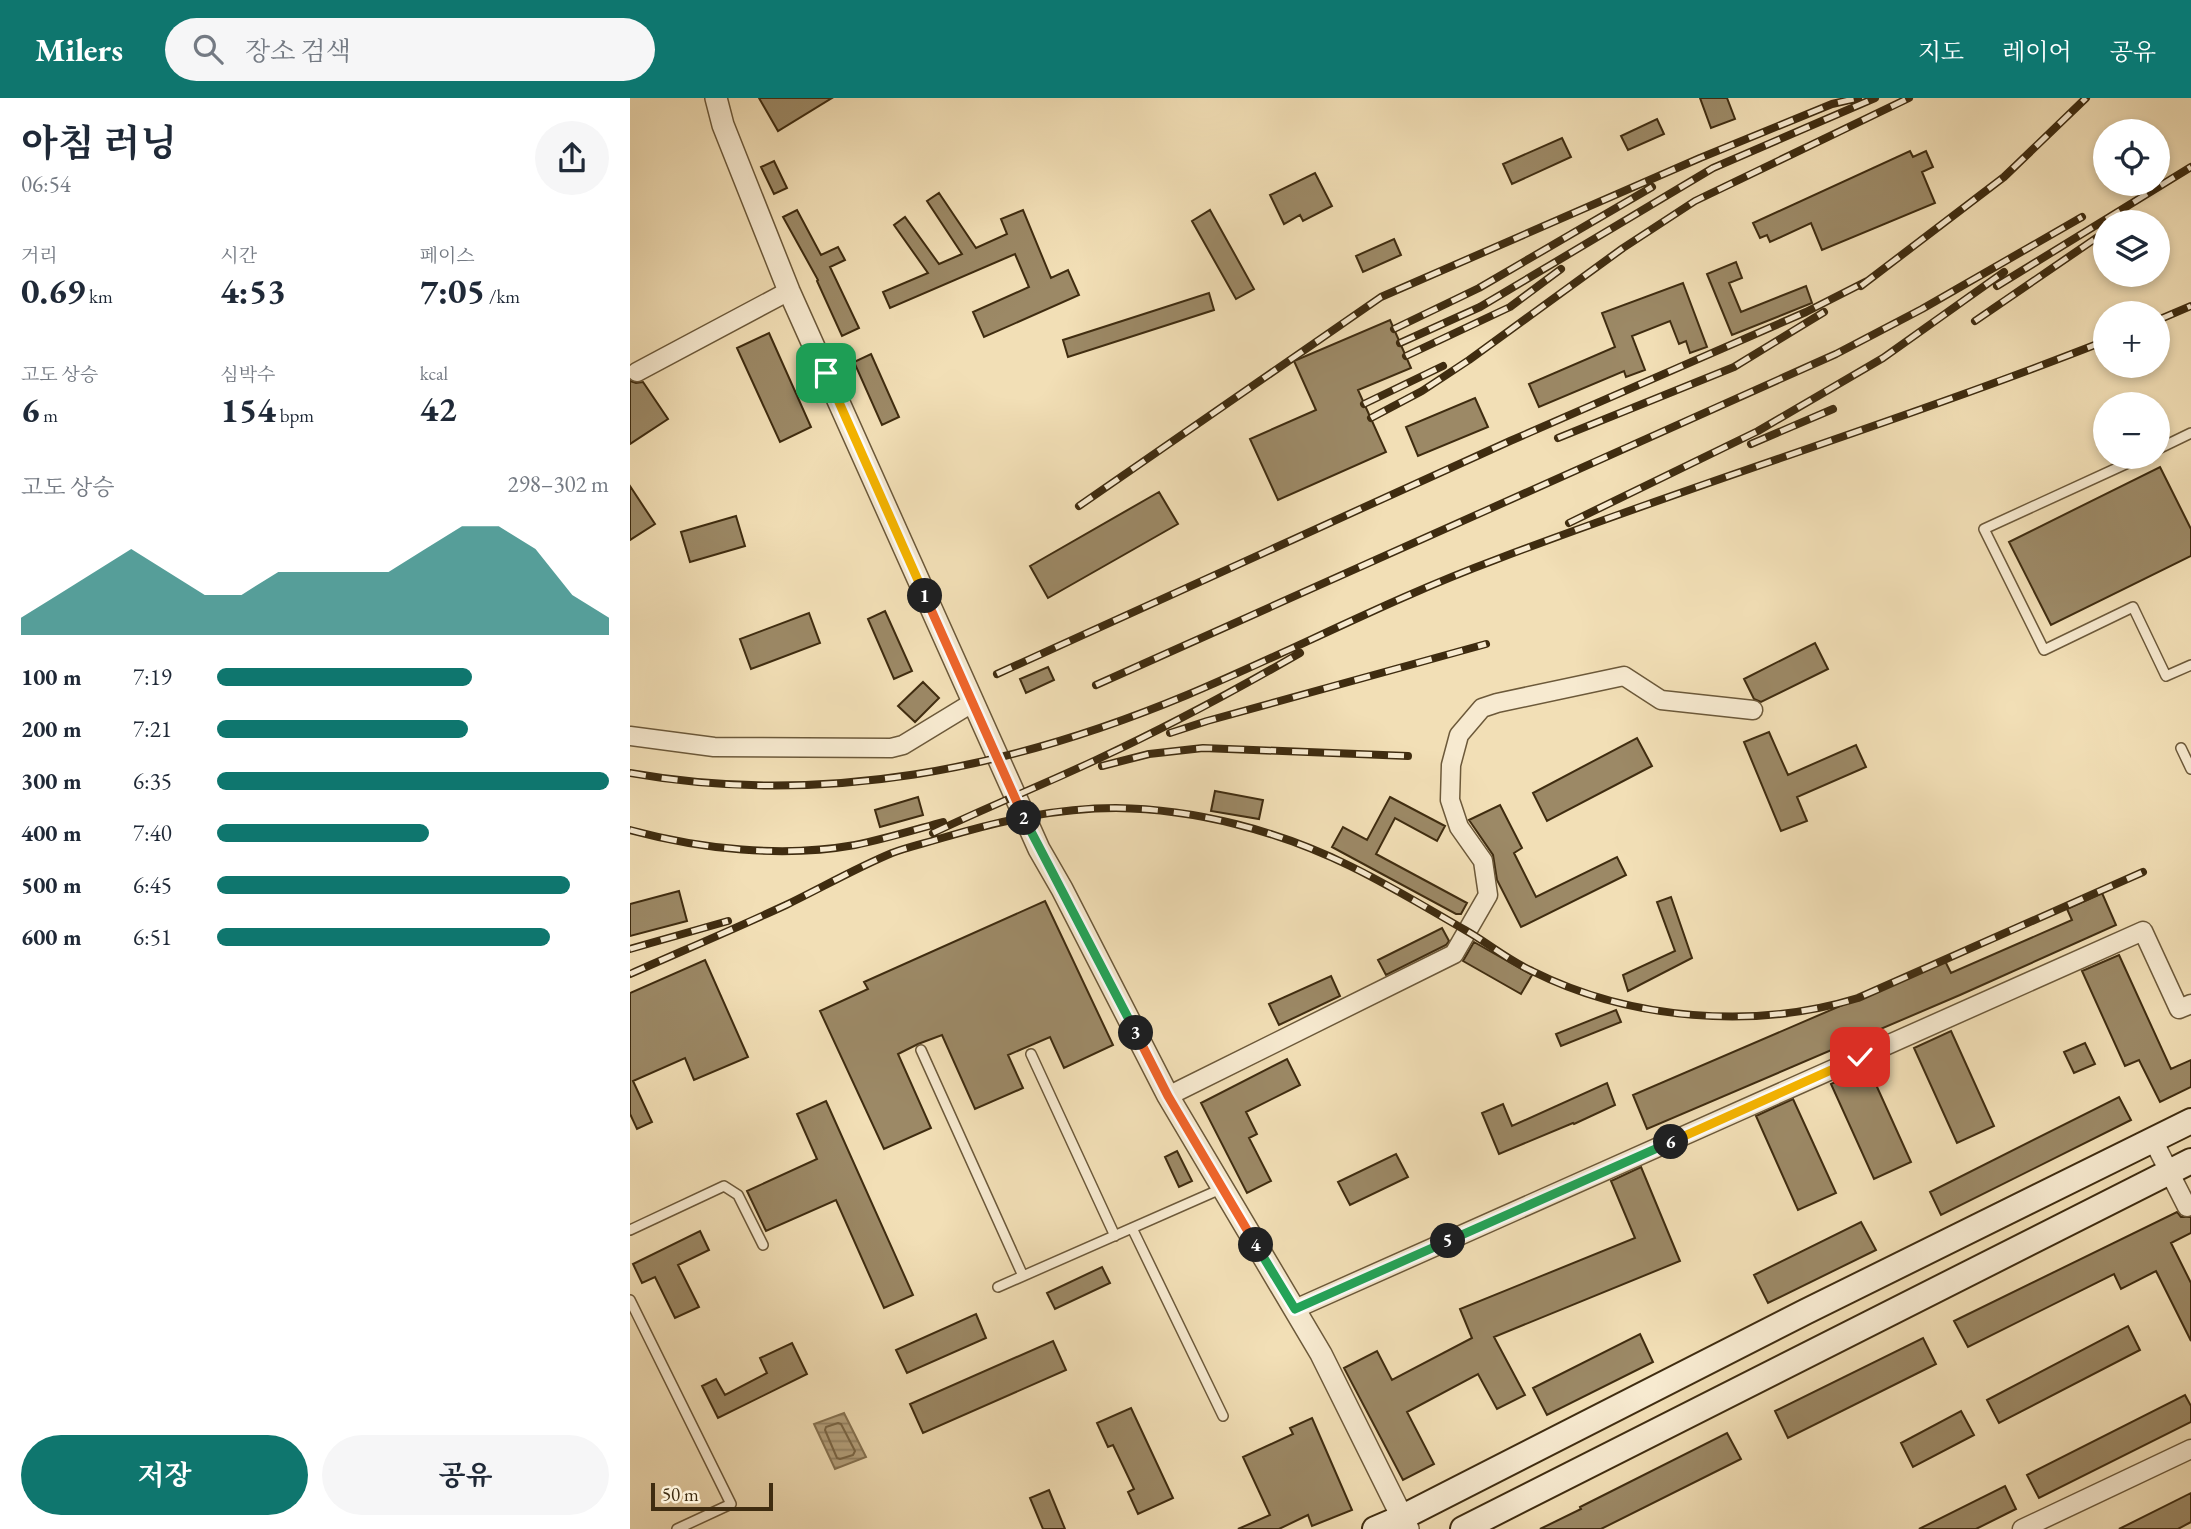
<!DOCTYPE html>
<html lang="ko">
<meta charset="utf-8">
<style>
body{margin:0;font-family:"EB Garamond","Noto Serif KR",serif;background:#f6f6f7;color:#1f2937;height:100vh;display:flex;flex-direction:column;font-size:26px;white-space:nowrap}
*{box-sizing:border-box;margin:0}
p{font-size:23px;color:#747a83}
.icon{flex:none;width:38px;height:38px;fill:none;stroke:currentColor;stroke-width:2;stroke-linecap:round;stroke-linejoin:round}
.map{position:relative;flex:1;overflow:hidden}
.details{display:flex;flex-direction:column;background:#fff;width:630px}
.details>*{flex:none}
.tools{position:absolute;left:1463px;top:21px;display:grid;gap:14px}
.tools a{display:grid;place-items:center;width:77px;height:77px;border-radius:50%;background:#fff;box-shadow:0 4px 10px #0003;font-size:35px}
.scale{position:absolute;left:21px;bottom:18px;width:122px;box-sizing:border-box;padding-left:7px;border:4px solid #3f2c10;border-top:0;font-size:19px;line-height:24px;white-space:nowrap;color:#3f2c10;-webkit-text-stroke:5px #f7ead0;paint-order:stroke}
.pin{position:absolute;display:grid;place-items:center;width:60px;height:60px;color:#fff;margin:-30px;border-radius:14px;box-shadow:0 4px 10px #0006}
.km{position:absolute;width:35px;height:35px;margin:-18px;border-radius:50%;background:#222;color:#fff;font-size:19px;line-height:35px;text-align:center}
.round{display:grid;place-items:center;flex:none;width:74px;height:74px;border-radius:37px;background:#f6f6f7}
.head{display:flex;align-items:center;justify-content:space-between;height:119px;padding:0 21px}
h1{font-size:38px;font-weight:700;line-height:52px}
.figures{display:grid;grid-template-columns:repeat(3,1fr);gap:10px;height:119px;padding:7px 21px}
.figures div{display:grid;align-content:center}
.figures b{font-size:35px;font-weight:700}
.figures small{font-size:19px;font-weight:400}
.figures p{font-size:19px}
.chart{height:196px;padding:14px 21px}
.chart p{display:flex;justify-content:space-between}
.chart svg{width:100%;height:126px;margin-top:7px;fill:#0f766e;opacity:.7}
.button{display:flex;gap:14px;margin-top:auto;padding:14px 21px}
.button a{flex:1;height:80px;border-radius:42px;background:#0f766e;color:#fff;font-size:28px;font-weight:700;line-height:80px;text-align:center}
.button a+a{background:#f6f6f7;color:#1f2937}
ul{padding:0 21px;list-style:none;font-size:23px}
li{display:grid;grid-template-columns:112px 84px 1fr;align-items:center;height:52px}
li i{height:18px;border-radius:9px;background:#0f766e}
header{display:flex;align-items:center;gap:42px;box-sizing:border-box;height:98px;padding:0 35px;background:#0f766e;color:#fff}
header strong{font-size:33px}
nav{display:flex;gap:38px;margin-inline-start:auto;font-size:24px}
.search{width:490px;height:63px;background:#f6f6f7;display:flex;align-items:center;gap:18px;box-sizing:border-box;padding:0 24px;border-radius:38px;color:#747a83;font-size:26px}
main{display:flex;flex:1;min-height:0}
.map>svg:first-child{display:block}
</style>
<header>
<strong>Milers</strong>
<div class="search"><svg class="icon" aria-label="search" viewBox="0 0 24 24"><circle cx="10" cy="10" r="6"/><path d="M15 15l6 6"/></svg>장소 검색</div>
<nav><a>지도</a><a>레이어</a><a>공유</a></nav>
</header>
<main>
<section class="details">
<div class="head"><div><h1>아침 러닝</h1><p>06:54</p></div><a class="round"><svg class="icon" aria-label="share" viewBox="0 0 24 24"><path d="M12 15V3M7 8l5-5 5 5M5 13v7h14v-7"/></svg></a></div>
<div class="figures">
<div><p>거리</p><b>0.69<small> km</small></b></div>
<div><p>시간</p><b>4:53</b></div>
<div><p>페이스</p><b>7:05<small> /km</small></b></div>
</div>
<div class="figures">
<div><p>고도 상승</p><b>6<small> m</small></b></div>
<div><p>심박수</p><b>154<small> bpm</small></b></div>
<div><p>kcal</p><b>42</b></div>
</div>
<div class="chart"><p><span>고도 상승</span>298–302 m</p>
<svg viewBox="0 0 160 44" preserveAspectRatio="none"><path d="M0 44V38L10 30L20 22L30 14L40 22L50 30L60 30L70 22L80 22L90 22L100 22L110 14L120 6L130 6L140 14L150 30L160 38V44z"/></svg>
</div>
<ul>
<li><b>100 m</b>7:19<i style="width:65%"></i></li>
<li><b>200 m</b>7:21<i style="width:64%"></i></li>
<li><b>300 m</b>6:35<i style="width:100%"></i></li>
<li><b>400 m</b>7:40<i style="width:54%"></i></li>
<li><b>500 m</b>6:45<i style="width:90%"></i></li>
<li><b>600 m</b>6:51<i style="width:85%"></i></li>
</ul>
<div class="button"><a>저장</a><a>공유</a></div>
</section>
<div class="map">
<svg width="1561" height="1431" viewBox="0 0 1561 1431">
<defs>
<pattern id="water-rules" width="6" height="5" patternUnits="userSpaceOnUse" patternTransform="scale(1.75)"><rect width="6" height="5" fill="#b5a27e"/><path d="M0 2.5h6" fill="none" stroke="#958466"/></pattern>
</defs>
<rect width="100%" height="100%" fill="#f2dfb6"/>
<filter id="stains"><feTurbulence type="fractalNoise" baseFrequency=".00286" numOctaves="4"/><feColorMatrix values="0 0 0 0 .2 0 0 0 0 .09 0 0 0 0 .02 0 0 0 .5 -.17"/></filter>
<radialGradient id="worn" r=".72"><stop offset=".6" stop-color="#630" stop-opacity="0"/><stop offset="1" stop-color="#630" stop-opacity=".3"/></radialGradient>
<!-- water -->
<path fill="url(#water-rules)" stroke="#867352" stroke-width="2" d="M214,1315L236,1359L205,1371L184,1326Z"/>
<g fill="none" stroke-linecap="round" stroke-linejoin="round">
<!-- shore -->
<path stroke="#7a6747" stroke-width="2" d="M208,1325L211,1326L225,1353L223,1357L210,1361L207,1360L195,1332L196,1329Z"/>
</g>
<!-- building -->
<path fill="#9c8966" stroke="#3f2c10" stroke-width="2" d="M129,0H202L148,33Z
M1070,0H1097L1105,21L1081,30Z
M1027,21L1034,36L998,52L991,38Z
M932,40L941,59L882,86L873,66Z
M1280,53L1283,59L1296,53L1303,69L1292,74L1305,105L1192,152L1181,125L1140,144L1137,137L1130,140L1123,125Z
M144,63L157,90L144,96L131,69Z
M685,75L702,108L673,123L670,117L654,126L640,97Z
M309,95L346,150L377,136L371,121L393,112L421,180L438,172L449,197L354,239L343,214L399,189L385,156L260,210L253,194L298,175L264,127L275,119L309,166L332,156L297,103Z
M167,112L191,157L208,149L215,162L200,169L229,230L212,238L187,183L188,182L153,119Z
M580,112L624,191L606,201L562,123Z
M764,141L771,157L733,174L726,158Z
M1106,164L1112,180L1099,185L1111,214L1176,188L1182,205L1102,237L1077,176Z
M1053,185L1077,249L1060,255L1056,243L1049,246L1040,223L1002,238L1015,272L996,279L994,273L909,309L899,286L985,249L972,215Z
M579,195L584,212L438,259L433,242Z
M760,222L781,270L728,292L756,354L648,402L620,341L686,312L664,263Z
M139,235L181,329L150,344L107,250Z
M241,256L269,319L252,327L224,264Z
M0,283L6,285L13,284L38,321L0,346Z
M845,300L858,329L788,358L776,329Z
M1530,369L1561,431V458L1421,527L1379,444Z
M0,388L25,426L0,442Z
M529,394L548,426L418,500L400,468Z
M106,418L115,448L60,464L51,434Z
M255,513L282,573L264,581L238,521Z
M179,515L190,545L121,571L110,541Z
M1185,545L1198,571L1131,604L1124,601L1114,581Z
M418,569L424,582L396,595L390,581Z
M293,584L309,600L285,624L268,608Z
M1139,634L1158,677L1226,647L1236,669L1167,699L1177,723L1151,733L1114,644Z
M1007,640L1022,668L917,723L903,695Z
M585,693L633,702L629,721L581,713Z
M288,699L293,717L250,729L245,712Z
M760,699L815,728L807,743L765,720L746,756L837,805L831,816H826L702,749L713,729L737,742Z
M870,707L892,750L884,755L906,799L987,759L996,777L891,829L867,782L863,757L839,722Z
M49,793L57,823L0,838V806Z
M1472,795L1486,827L1330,897L1017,1031L1003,997L1315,863L1321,875L1442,822L1437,811Z
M1041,799L1062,860L998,893L993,877L1045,853L1027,804Z
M415,803L483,947L434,970L420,939L378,957L393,990L345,1011L312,937L288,946L268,956L301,1030L254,1051L190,913L238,891L234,884Z
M812,830L819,843L816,847L756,877L748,862Z
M844,844L902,877L891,896L833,863Z
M1489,857L1541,971L1561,962V989L1530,1004L1509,962L1495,968L1452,873Z
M75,862L118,959L64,982L55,960L3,983L22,1024L7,1031L0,1016V895Z
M701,878L710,898L649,927L639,906Z
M986,912L991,924L931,948L926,936Z
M1321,933L1364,1028L1327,1045L1284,950Z
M1455,945L1465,966L1444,975L1434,954Z
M657,961L670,987L616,1014L627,1036L619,1040L641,1083L617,1095L571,1005Z
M1238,969L1281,1064L1244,1081L1201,986Z
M977,985L985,1007L944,1026L943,1025L869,1056L852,1015L873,1006L882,1028Z
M1489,999L1501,1022L1311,1117L1300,1094Z
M1163,1001L1206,1095L1168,1112L1126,1018Z
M196,1003L283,1197L254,1210L206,1102L136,1133L117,1093L187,1061L167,1016Z
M547,1053L562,1083L549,1089L535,1059Z
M766,1056L778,1079L720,1107L708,1084Z
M1011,1069L1050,1163L864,1239L895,1297L867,1311L848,1276L777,1314L804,1366L773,1382L714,1270L747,1253L762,1282L842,1240L830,1211L1005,1140L981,1083Z
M1547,1114L1551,1119H1561V1135L1541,1145L1561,1185V1243L1526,1173L1491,1191L1484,1176L1338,1249L1324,1223Z
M1231,1124L1246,1152L1138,1205L1124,1177Z
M70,1133L79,1152L48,1167L69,1209L45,1220L25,1179L12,1185L3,1166Z
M472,1169L480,1185L425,1211L417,1195Z
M346,1216L356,1240L277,1275L266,1252Z
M1498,1228L1510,1252L1369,1325L1357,1302Z
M1010,1236L1023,1264L917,1317L903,1290Z
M1293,1240L1306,1266L1158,1340L1145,1313Z
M423,1243L436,1272L293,1335L280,1306Z
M162,1245L177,1276L88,1320L72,1288L86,1281L95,1297L137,1275L130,1260Z
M1555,1297L1561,1308V1324L1409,1400L1397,1377Z
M501,1310L543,1400L508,1416L498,1394L504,1391L483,1347L478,1349L467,1325Z
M1331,1313L1344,1337L1283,1369L1271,1345Z
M682,1320L722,1412L682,1428L678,1417L649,1431H608L640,1417L613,1359L663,1336L660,1330Z
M1097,1335L1111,1361L971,1431H910L951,1411L950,1409Z
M1375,1388L1386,1411L1346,1431H1289Z
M419,1392L435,1431H413L400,1400Z
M1561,1395V1424L1548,1431H1489Z"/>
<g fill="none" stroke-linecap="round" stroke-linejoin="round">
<!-- service casing -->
<g stroke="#6c593a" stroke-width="12">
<path id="service" d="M1528,351L1561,335
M1511,359L1354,431L1414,552L1503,509L1536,578L1561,567
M1551,650L1561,671
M291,952L393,1178
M401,956L485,1138
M502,1130L593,1318
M0,1132L94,1088L108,1097L133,1147
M368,1189L593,1090
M0,1202L101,1406L47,1431"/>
</g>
<!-- minor casing -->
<g stroke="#6c593a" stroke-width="21">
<path id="minor" d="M7,274L159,193
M0,638L84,649L261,650L273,647L342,605
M538,998L824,856L858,797L853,763L829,729L820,702L821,667L829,637L852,610L867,605L994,578L1031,602L1123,612
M1523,1042L1557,1109
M665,1211L1513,833L1549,911L1561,906
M1392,1431L1561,1351"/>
</g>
<!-- tertiary casing -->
<g stroke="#6c593a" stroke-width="24">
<path id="tertiary" d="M86,0L93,27L159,193L409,751L432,791L538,998L691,1256L778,1431"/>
</g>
<!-- secondary casing -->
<g stroke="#3f2c10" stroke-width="28">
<path id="secondary" d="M745,1431L773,1419L1175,1214L1561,1023
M833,1431L1561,1063"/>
</g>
<!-- service -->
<use href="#service" stroke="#f7ead0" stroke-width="9"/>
<!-- minor -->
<use href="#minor" stroke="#f7ead0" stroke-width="18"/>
<!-- tertiary -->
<use href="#tertiary" stroke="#f7ead0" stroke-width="21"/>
<!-- secondary -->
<use href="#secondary" stroke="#f7ead0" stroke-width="24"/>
<!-- rail casing -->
<g stroke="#3f2c10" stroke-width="8">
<path id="rail" d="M1231,188L1374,79L1456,0
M1367,188L1561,69
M1528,222L1561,208
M1345,223L1475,134
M764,231L849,190L1022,89
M770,245L850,209L1083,70L1245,0
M776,258L880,209L931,171
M734,306L813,268
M741,320L792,293L839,262L993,150L1065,103L1279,0
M928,340L1104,269L1194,214
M1121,346L1203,311
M449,408L751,199L1070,60L1202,6L1228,0
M939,425L1128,333L1253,260L1374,174
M367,576L880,343L1176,214L1237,183
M466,587L1206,256L1292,211L1452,119
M540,635L577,623L856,546
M472,668L519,656L573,650L778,658
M0,675C193,709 379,671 557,597C660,554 760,501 865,462C1067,385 1274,322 1475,243
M0,732C71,751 152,760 225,747C255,741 284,732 313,724
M303,735C357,709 413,687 468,661C537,629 604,593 670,555
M0,851L98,823
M0,876C52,853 104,831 156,807C191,790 226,770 262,755C278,749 296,745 312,740C369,723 426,710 486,710C566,711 649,733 720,768C759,787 797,810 835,832C858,845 878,862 902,873C1000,922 1124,932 1228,900L1513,774"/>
</g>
<!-- rail -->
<use href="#rail" stroke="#f7ead0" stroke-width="5" stroke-dasharray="16" stroke-linecap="butt"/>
</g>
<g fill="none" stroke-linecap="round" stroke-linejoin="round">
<!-- split-1 casing -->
<g stroke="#fff" stroke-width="14">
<path id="split-1" d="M196,275L295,498"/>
</g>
<!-- split-2 casing -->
<g stroke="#fff" stroke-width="14">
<path id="split-2" d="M295,498L394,720"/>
</g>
<!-- split-3 casing -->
<g stroke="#fff" stroke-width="14">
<path id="split-3" d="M394,720L506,935"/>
</g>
<!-- split-4 casing -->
<g stroke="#fff" stroke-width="14">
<path id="split-4" d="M506,935L538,998L626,1147"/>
</g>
<!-- split-5 casing -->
<g stroke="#fff" stroke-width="14">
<path id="split-5" d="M626,1147L665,1211L818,1143"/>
</g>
<!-- split-6 casing -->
<g stroke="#fff" stroke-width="14">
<path id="split-6" d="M818,1143L1041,1044"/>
</g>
<!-- split-7 casing -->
<g stroke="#fff" stroke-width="14">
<path id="split-7" d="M1041,1044L1230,959"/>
</g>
<!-- split-1 -->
<use href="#split-1" stroke="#f5b400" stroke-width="9"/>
<!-- split-2 -->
<use href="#split-2" stroke="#f0652b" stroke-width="9"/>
<!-- split-3 -->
<use href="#split-3" stroke="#22a559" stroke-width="9"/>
<!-- split-4 -->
<use href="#split-4" stroke="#f0652b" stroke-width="9"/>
<!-- split-5 -->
<use href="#split-5" stroke="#22a559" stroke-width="9"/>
<!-- split-6 -->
<use href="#split-6" stroke="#22a559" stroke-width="9"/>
<!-- split-7 -->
<use href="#split-7" stroke="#f5b400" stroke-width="9"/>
</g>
<rect width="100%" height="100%" filter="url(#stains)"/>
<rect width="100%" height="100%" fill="url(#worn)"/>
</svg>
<div class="tools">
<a><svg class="icon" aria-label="locate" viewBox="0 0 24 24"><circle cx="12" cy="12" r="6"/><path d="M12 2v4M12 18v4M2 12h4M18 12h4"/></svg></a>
<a><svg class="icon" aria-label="layers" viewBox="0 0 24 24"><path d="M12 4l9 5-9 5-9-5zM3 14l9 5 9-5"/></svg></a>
<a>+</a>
<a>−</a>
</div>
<div class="scale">50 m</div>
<div class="pin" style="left:196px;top:275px;background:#1e9e55"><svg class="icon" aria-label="arrive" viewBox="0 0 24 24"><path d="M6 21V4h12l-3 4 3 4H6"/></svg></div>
<div class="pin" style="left:1230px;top:959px;background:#d93025"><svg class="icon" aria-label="check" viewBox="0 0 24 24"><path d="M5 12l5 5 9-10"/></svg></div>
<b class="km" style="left:295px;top:498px">1</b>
<b class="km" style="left:394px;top:720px">2</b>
<b class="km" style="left:506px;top:935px">3</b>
<b class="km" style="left:626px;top:1147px">4</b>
<b class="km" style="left:818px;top:1143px">5</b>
<b class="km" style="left:1041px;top:1044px">6</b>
</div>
</main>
